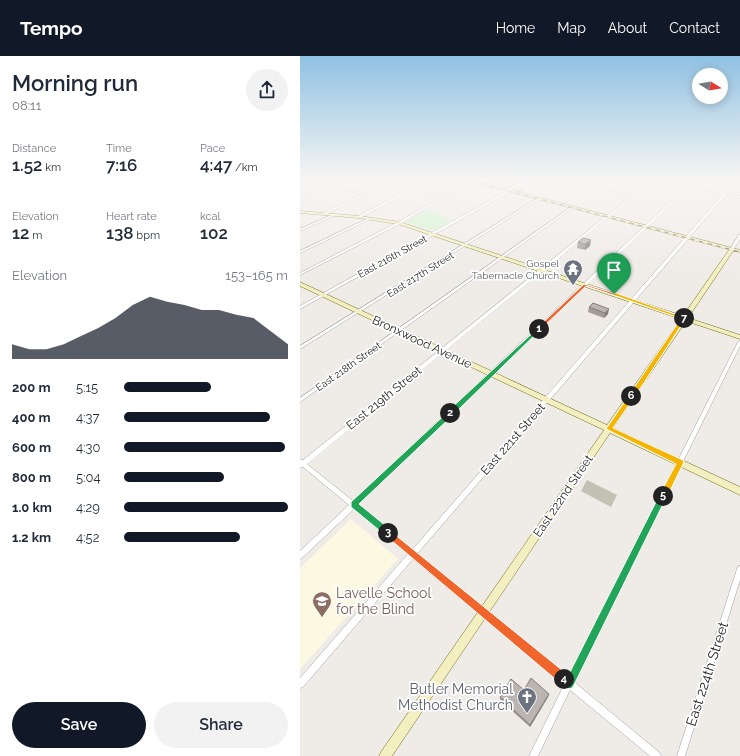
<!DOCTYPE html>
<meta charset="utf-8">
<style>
body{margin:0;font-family:Raleway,sans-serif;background:#f2f2f3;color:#1f2937;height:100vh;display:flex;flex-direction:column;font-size:15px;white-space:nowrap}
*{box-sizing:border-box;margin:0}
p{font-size:13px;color:#747a83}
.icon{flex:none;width:22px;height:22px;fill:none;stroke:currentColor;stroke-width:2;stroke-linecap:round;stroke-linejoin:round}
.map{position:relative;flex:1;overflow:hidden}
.drawer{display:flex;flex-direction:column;background:#fff;width:300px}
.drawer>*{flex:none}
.needle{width:26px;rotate:101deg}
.fabs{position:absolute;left:392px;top:12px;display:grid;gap:8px}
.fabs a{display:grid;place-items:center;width:36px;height:36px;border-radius:50%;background:#fff;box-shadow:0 2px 10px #0003;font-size:20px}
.pin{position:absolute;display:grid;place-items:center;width:34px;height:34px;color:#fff;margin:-41px -17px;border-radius:50% 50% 50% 0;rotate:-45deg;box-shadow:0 0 4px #0007}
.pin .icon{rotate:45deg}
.km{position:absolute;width:20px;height:20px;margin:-10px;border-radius:50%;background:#222;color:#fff;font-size:11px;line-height:20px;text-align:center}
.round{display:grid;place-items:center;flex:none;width:42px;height:42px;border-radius:21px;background:#f2f2f3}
.head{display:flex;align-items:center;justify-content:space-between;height:68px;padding:0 12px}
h1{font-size:22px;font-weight:600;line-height:30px}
.metrics{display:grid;grid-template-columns:repeat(3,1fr);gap:6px;height:68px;padding:4px 12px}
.metrics div{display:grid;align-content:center}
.metrics b{font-size:17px;font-weight:600}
.metrics small{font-size:11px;font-weight:400}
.metrics p{font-size:11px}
.chart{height:112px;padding:8px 12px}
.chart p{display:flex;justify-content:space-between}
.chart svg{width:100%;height:72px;margin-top:4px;fill:#111827;opacity:.7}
.button{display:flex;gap:8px;margin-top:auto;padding:8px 12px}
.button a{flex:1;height:46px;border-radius:24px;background:#111827;color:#fff;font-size:16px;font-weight:600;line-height:46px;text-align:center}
.button a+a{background:#f2f2f3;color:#1f2937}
ul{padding:0 12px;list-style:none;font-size:13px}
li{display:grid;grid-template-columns:64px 48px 1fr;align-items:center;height:30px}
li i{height:10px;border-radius:5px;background:#111827}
header{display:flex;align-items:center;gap:24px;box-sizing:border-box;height:56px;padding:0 20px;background:#111827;color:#fff}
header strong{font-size:19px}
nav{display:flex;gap:22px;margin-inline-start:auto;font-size:14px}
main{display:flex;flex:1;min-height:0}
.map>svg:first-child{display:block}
</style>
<header>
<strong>Tempo</strong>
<nav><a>Home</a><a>Map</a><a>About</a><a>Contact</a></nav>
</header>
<main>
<section class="drawer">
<div class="head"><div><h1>Morning run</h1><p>08:11</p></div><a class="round"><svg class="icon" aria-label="share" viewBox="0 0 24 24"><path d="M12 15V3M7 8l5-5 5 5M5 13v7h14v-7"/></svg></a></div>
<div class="metrics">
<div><p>Distance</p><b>1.52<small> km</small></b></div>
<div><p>Time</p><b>7:16</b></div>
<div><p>Pace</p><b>4:47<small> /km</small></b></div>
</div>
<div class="metrics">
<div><p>Elevation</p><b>12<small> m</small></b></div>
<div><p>Heart rate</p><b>138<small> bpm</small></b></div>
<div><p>kcal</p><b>102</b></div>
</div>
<div class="chart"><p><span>Elevation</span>153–165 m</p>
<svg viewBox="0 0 160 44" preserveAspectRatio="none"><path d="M0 44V35L10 38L20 38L30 35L40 30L50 25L60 19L70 11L80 6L90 9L100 11L110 14L120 14L130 17L140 19L150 27L160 35V44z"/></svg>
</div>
<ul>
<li><b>200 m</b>5:15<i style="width:53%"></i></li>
<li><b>400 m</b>4:37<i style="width:89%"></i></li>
<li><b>600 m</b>4:30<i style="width:98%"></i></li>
<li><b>800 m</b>5:04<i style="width:61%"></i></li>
<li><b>1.0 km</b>4:29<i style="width:100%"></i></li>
<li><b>1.2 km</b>4:52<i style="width:71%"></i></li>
</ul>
<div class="button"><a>Save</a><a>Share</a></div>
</section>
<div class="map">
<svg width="440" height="700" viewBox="0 0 440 700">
<rect width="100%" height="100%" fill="#efebe7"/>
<!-- education -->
<path fill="#fcf9e3" d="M51,463L98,503L0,613V512Z"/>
<!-- construction -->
<path fill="#c3c1b3" d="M287,424L317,439L311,451L281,435Z"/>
<!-- park -->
<path fill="#cbf4c9" d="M128,153L144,158L139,160L152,164L133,174L106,166Z"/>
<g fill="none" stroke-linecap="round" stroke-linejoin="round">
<!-- street casing -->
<g stroke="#a0a0a0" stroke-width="1">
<path id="street" d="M0,123H2L0,125Z
M29,123H32L26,128L65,137L85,127L69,123C74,123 83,127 87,126C91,126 92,123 97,123L90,127L112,132L130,123H133L115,133L144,140L173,123H176L100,168L0,219V217L98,166L142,141L113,134L60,162H58V160L110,133L88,128L24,159L23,158V157L63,138L25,129L0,148V146Z
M223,123H226L207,138L0,253V250L205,136Z
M253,123H258L332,139L343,130L312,123H317L345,129L352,123H360L440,140V142L426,139L117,498L268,621L438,286L440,285V290L274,626L360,697L361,700H350L270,634L238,700H229L264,629L113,503L3,631L0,632V622L108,498L54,453L2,502L0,503V495L49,449L3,411L0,412V403L3,404L331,140ZM355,123L387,130L53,445L7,408ZM389,131L423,138L112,494L58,449Z
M415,123H421L440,127V129Z
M238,142L240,143L0,293V290Z
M271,151L273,152L0,346V342Z
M34,158L36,159L0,175V173Z
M69,162L71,163L0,197V195Z
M439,179H440V183L433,194H431L430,193Z
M440,510V524L385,700H377L437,513L438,511Z"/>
</g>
<!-- secondary casing -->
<g stroke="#6c6a11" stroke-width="1">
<path id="secondary" d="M162,123H169L440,194V196L433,195L388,262L440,279V283L386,265L313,372L440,431V439L310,377L92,700H79L81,696L304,374L0,230V226L307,369L381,263L98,168L59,162L0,157V155L59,160L100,166L383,260L429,194Z
M191,123H197L223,134L220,135Z"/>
</g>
<!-- street -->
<use href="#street" fill="#fff" fill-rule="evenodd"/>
<!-- secondary -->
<use href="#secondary" fill="#f3efc1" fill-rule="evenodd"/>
<!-- rail -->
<path stroke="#6d6d6d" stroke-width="1" stroke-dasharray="4.5 4.5" stroke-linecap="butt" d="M164,123L440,196"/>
</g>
<!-- wall -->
<path fill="#a29b97" d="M278,186L290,190L285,194L277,192Z
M289,251L308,258L304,262L288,256Z
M224,634L249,638L248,641L230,671L200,644V641Z"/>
<!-- shaded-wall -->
<path fill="#847e7b" d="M291,184L290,190L285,194V188Z
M309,253L308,258L304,262L305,257Z
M249,638L248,641L230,671V669Z"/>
<!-- building -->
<path fill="#bcb4b0" stroke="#847e7b" d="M283,182L291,184L285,188L278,186Z
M293,247L309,253L305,257L289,251Z
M231,622L249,638L230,669L200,641L211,623L224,634Z"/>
<!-- sky -->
<linearGradient id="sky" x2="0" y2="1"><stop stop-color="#90c1e2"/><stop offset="0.56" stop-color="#f8f6f4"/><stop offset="1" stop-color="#f8f6f4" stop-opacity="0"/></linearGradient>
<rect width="440" height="221" fill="url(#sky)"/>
<!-- split-1 -->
<path fill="#f0652b" stroke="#fff" d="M284,228L317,238L313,239L286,230L240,274H237V272Z"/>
<!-- split-2 -->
<path fill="#22a559" stroke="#fff" d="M239,271L240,274L153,359H148V355Z"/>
<!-- split-3 -->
<path fill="#22a559" stroke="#fff" d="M150,354L153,355V359L59,448L91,474V479H85L51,451V446Z"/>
<!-- split-4 -->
<path fill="#f0652b" stroke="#fff" d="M88,473L268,619L269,623L268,627L264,628L260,627L85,479L83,477Z"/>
<!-- split-5 -->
<path fill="#22a559" stroke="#fff" d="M363,437L367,440L273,631L270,633C265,631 261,628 259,623L260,619L264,618L268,620L360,438Z"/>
<!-- split-6 -->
<path fill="#f5b400" stroke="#fff" d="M329,339L335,340L313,372L383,404L384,406L366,443L363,444L359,440L376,408L306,373Z"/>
<!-- split-7 -->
<path fill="#f5b400" stroke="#fff" d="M382,261L386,262L334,342H329V339Z"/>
<!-- split-8 -->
<path fill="#f5b400" stroke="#fff" d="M313,237H316L386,262L382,263L313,239Z"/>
<!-- icons -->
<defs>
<g id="temple-pin" transform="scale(1)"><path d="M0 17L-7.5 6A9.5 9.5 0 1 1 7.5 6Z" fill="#6b7280" stroke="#fff"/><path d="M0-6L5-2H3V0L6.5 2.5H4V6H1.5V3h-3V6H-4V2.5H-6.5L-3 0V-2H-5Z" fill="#fff"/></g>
<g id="school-pin" transform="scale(1)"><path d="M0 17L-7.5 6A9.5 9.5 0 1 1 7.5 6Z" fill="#8d6e63" stroke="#fff"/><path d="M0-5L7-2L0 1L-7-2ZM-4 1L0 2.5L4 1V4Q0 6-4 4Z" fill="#fff"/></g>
<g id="church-pin" transform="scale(1)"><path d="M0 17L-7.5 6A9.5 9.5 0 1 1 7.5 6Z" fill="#6b7280" stroke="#fff"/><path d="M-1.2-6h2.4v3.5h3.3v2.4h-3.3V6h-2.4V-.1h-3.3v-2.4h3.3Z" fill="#fff"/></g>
</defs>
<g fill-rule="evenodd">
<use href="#temple-pin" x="273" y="213"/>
<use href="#school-pin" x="22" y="545"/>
<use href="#church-pin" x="227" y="641"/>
</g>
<g text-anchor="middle" stroke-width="3.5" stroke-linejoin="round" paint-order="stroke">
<!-- far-street labels -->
<g font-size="10" fill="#1f1f1f" stroke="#fff">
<text transform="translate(92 200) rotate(-29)" y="4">East 216th Street</text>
<text transform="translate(120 218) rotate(-32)" y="4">East 217th Street</text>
<text transform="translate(48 310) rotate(-35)" y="4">East 218th Street</text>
</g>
<!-- far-worship labels -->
<g font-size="10" fill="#5b616d" stroke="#fff" text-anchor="end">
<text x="259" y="211">Gospel<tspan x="259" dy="12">Tabernacle Church</tspan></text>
</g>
<!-- street labels -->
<g font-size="12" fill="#1f1f1f" stroke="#fff">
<text transform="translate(122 286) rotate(25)" y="4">Bronxwood Avenue</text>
<text transform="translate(84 342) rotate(-39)" y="4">East 219th Street</text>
<text transform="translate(213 383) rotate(-49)" y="4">East 221st Street</text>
<text transform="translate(263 440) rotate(-56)" y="4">East 222nd Street</text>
</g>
<!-- near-education labels -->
<g font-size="14" fill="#785e54" stroke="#fff" text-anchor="start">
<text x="36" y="542">Lavelle School<tspan x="36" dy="16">for the Blind</tspan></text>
</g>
<!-- near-street labels -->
<g font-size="14" fill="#1f1f1f" stroke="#fff">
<text transform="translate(407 618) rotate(-72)" y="5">East 224th Street</text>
</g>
<!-- near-worship labels -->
<g font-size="14" fill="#5b616d" stroke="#fff" text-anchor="end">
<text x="213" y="638">Butler Memorial<tspan x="213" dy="16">Methodist Church</tspan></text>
</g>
</g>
</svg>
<div class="fabs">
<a><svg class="needle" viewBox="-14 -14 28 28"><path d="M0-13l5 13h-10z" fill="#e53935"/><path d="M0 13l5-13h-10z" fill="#747a83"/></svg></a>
</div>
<div class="pin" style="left:314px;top:238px;background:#1e9e55"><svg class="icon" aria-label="arrive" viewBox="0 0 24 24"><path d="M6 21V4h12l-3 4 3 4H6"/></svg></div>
<b class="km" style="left:239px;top:273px">1</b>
<b class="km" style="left:150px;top:357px">2</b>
<b class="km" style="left:88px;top:477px">3</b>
<b class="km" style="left:264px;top:623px">4</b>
<b class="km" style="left:363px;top:440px">5</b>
<b class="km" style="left:331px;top:340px">6</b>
<b class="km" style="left:384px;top:262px">7</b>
</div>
</main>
